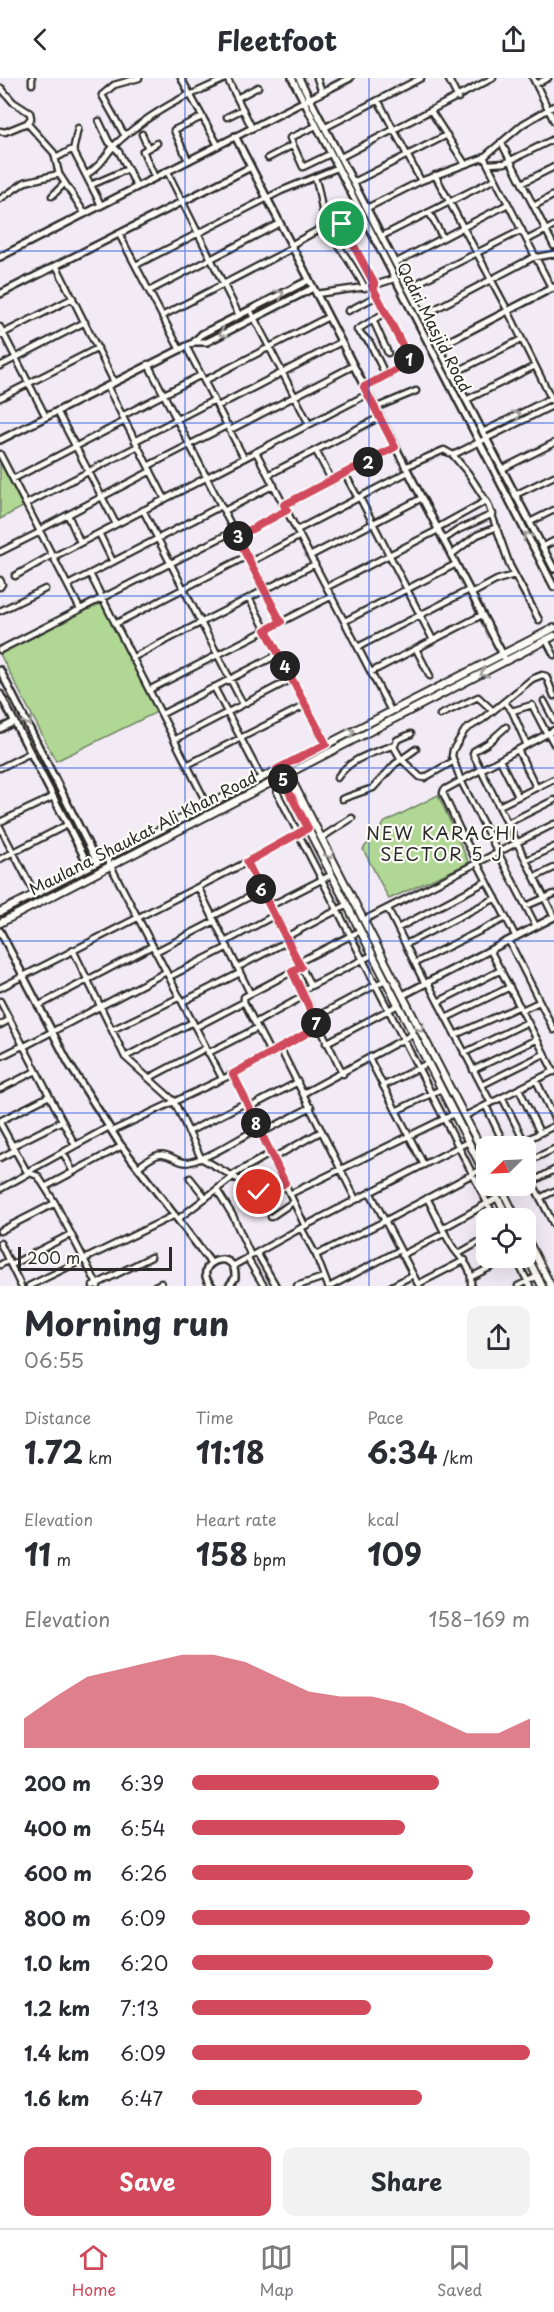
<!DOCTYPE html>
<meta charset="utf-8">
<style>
body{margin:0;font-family:"Playpen Sans",sans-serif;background:#f2f2f3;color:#2b2b33;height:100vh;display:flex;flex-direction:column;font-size:22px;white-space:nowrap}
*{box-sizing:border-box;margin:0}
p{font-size:20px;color:#7c7c81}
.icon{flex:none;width:33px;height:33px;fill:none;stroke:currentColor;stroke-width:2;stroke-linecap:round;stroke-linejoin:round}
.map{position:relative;height:1208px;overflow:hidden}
.panel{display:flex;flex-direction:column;background:#fff;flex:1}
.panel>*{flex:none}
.needle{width:39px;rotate:246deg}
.controls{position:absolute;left:476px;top:1058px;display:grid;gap:12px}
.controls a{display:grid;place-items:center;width:60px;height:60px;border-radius:12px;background:#fff;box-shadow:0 6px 24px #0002;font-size:30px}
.scale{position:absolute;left:18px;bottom:15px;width:154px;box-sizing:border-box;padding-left:6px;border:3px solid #2b2b2b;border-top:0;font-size:16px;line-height:21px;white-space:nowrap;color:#2b2b2b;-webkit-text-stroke:4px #fdfcf7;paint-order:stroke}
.pin{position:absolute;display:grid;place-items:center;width:51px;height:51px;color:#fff;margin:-26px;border:3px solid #fff;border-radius:50%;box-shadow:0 2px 6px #0007}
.km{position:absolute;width:30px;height:30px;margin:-15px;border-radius:50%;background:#222;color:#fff;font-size:16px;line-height:30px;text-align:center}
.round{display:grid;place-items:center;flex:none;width:63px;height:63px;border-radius:12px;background:#f2f2f3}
.headline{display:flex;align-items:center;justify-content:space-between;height:102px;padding:0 24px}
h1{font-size:33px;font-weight:700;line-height:45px}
.stats{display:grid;grid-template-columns:repeat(3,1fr);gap:9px;height:102px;padding:6px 24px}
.stats div{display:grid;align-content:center}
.stats b{font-size:30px;font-weight:700}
.stats small{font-size:16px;font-weight:400}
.stats p{font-size:16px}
.chart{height:168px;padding:12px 24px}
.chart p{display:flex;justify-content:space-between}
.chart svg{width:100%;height:108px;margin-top:6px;fill:#d1495b;opacity:.7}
.button{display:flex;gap:12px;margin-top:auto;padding:12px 24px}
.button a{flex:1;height:69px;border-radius:12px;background:#d1495b;color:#fff;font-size:24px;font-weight:700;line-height:69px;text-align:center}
.button a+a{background:#f2f2f3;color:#2b2b33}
ul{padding:0 24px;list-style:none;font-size:20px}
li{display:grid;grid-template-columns:96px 72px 1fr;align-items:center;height:45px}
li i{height:15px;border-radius:8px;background:#d1495b}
header{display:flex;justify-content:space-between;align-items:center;height:78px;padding:0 24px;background:#fff;font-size:27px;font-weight:700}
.tabs{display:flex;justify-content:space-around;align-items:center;height:84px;border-top:2px solid #e1e1e2;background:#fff;font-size:16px;color:#7c7c81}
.tabs a{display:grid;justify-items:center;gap:3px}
.tabs .on{color:#d1495b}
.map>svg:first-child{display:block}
</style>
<header><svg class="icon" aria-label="back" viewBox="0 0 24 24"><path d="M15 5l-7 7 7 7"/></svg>Fleetfoot<svg class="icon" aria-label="share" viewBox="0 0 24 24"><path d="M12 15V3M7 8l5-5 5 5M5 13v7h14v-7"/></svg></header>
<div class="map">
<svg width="554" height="1208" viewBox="0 0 554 1208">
<rect width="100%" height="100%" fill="#f2ebf6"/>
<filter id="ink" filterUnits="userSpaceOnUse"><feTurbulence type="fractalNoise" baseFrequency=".0167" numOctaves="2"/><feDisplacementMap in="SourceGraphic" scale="12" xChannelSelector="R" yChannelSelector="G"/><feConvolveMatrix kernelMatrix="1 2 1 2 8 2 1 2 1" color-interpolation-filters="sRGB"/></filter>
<g filter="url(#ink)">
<!-- green -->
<path fill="#b0d894" stroke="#6e8260" stroke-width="1.5" d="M0,384L23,429L0,441Z
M101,525L157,634L56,683L0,576Z
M438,717L469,785L389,821L363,771L385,744Z"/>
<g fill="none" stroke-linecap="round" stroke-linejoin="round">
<!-- minor casing -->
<g stroke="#2b2b2b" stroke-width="9">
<path id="minor" d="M32,0V6
M181,0L218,67
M227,0L252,50
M317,0L322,14
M448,0L458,20
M533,0L554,43
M536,6L548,0
M1,10L13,24L30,35L31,40L27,45
M190,17L227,0
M237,20L258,9
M378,22L421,103
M431,33L465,86
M227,39L243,31
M99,43L109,64L119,74L137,109
M316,48L290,60L303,89L330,76
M326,49L421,0
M0,53L5,54L27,45L54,75L59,96L85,136
M142,56L148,70
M125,58L102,17L114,7L139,0
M501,64L554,168
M73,73L78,50
M341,79L493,0
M56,80L71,72L74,74L101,127
M268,80L293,67
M188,82L174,52L202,39
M488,86L505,85L554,61
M167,93L239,237
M86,97C105,85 106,74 119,63C140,44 164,29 190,16
M435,97L508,233L554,326
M155,100L143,73L157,65
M315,100C321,115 320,131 326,145C337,169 354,187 365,210
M354,104L447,57
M522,105L554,89
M91,107L128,91
M52,118L65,105
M0,121L25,104L59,96
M534,128L554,117
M367,130L421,103L485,79
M429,134L443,160
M342,146L375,207
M119,156L179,270
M382,158L495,101
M527,162L554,148
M291,167L327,147
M395,185L508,126
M136,187L281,113L337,90
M57,189L114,304
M408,210L522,152
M552,211L484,79L523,46L554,28
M149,213L280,145
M316,216L372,208L394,201
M250,232L309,346
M348,233L377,218
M386,234L357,252L370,265L386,298
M162,238L293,170
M422,238L532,180L554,176
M373,242L388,275
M0,249L46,339
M0,257L73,220
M186,268L244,380
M148,286L281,544
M0,288L85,244
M452,296L522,261
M204,303L328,239
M107,308L165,421
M364,309L411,284L372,208
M0,320L98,270
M466,322L535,288
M218,328L341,264
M375,330L416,313
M57,333L116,446
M122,338L201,297
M230,352L353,288
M483,354L551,320
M135,363L214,322
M316,373L332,403
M256,374L391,633
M0,376L80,531
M453,377L554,327
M148,388L228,347
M405,389L444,372L453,377L468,395L488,426L510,488L539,542
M502,391L554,365
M345,396L358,420
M268,397L380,339
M13,401L125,343
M515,417L554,398
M360,420L433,562
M26,426L138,368
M284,427L395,369
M143,432L243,626
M224,433L274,407
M68,437L80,464
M530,444L554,432
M437,450L486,423
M39,452L151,393
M297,452L408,394
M99,455L113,484
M237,459L287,432
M443,462L458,452L493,436
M542,469L554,463
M0,474L40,454
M451,477L477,457L497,449
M310,478L422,420
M53,479L368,316
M250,484L300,458
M90,496L208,728
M15,498L52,477
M0,502L2,506L0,509
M68,507L221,428
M327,509L438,452
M471,516L497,502L514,497
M249,520L326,666
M0,533L45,511
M345,543L456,486
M115,546L247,478
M546,562L554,577
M358,569L469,512
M416,571L430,598
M0,572L234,453
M132,580L315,486
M371,594L482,537
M214,609L261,699
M149,612L332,518
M544,623L554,642
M504,624L512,633L527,667
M512,633L532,627L547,656
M162,636L279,576
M440,637L478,619L493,633
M506,649L488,665L474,673L473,676L554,839
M548,655L554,666
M411,656L397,662L394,669L401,681L420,699L424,700L452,684
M174,662L292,601
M518,672L536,709
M500,682L518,718
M187,687L306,627
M0,690L30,675
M337,700C350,680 373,675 394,667
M277,714L495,1140
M342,721L373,710L395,686L416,671
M499,728L554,701
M0,744L53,719
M508,745L554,722
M0,749L35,816
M321,760L352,740
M106,779L222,1000
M0,781L67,747
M527,782L554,769
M247,784L311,908
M535,799L554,790
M198,809L250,915
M270,828L331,797
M526,828L554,816
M388,831L425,906
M213,838L262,812
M364,842L554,746
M536,848L461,703L452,678L453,672L465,652L483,641L532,601L542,597L546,598L554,618
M398,850L487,803
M286,859L347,827
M516,859L459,750L443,715L444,712L554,652
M509,863L554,952
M225,864L275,837
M406,866L496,820
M73,872L125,979L174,1023L201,1080L262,1115L285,1105
M490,872L554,994
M155,874L215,843
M299,884L360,853
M415,885L506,840
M238,889L288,863
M292,893L343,996
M169,899L228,869
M428,905L491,1025
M0,910L247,784L308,750
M301,913L372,877
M0,923L75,1067
M182,924L240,895
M438,924L501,892
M38,928L152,868
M522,932L539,924
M314,940L385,902
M446,940L510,909
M255,945L304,918
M0,947L9,942
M196,949L244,924
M112,952L180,919
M455,957L520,928
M326,965L398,927
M23,969L166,894
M280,970L356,1122
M208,975L257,950
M464,975L528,944
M271,976L244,924V919L301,889
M0,979L22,968
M125,979L193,944
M369,980L424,1087
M473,992L537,961
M233,996L305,1148
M149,1000L206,970
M536,1002L554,1040
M482,1007L544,976
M383,1008L428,985
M0,1011L36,993
M519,1011L540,1055
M304,1015L413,956
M502,1019L524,1063
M486,1028L505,1068
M250,1029L298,1004
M396,1033L441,1011
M465,1038L554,993
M0,1043L49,1018
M0,1045L27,1094L38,1098L55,1125L98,1208
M112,1053L233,996L318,949
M188,1054L247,1024
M261,1055L311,1029
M12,1068L62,1043
M514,1068L554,1048
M63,1074L73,1094
M0,1080L15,1072
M273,1080L322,1053
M525,1085L554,1071
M138,1089C144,1085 151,1079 158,1077C170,1074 178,1087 190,1084C214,1078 237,1061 259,1050
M525,1090L554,1147
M27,1094L109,1049
M231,1098L271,1075
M190,1100L206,1120
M532,1104L554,1092
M45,1109L122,1068
M0,1111L29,1095
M217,1112L233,1138L251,1178
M370,1114L419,1208
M290,1116L454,1036
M427,1120C436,1136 443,1155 454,1171C464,1185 472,1187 471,1208
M540,1120L554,1113
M271,1139L293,1124
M178,1141L233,1099
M301,1150L316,1177L328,1208
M443,1150L497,1120
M0,1153L55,1125
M0,1165L21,1208
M257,1175L276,1208
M458,1176L486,1160
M316,1177L385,1143L482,1091
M402,1177L445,1155
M515,1179L530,1208
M247,1180L264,1208
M0,1187L9,1182
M11,1187L71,1156
M233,1188L301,1150L468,1064
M471,1199L511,1179
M418,1206L465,1182
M29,1208L175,1137
M93,1208L151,1179
M155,1208L161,1205
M297,1208L324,1199
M331,1208L400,1172
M392,1208L413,1197
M518,1208L538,1198"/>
</g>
<!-- tertiary casing -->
<g stroke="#2b2b2b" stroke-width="10">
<path id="tertiary" d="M292,0L554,509
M299,0L554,491
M235,58L504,579
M0,179L350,0
M0,216L251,89
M194,264H207L313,210
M438,269L554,209
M0,362L193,265L202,256L309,202
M0,592L97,784
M0,616L89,788
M0,651L14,644
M0,853L69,986L120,1066L211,1185
M403,917L554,839
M212,1208C189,1186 237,1166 235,1200L229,1208"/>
</g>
<!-- secondary casing -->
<g stroke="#2b2b2b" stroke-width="10">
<path id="secondary" d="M287,693L486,1080
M280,696L486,1098
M0,834L554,550
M0,845L554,558
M491,1107L508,1140
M500,1107L516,1140
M525,1157L551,1208
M525,1174L542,1208"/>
</g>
<!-- minor -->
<use href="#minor" stroke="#fdfcf7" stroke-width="4.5"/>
<!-- tertiary -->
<use href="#tertiary" stroke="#fdfcf7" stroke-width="5"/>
<!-- secondary -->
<use href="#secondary" stroke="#fdfcf7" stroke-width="6"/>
</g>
<!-- one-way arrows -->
<defs><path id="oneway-chevron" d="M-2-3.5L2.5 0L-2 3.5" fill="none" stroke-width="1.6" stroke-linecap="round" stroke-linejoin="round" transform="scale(1.5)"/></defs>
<g stroke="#9e9e9b">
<use href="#oneway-chevron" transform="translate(280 216) rotate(-27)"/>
<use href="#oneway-chevron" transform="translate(223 255) rotate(153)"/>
<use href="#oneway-chevron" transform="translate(517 337) rotate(-27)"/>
<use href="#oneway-chevron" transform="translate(527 458) rotate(-118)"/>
<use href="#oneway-chevron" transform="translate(484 595) rotate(153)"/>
<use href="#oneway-chevron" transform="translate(28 644) rotate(64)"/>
<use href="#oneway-chevron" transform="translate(351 654) rotate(-27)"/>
<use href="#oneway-chevron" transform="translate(330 777) rotate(63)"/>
<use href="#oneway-chevron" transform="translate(420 950) rotate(63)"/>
</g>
</g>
<g fill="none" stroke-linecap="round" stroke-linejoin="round" filter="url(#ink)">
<!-- route casing -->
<g stroke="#fff" stroke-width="12">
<path id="route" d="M259,1114L266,1115L285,1105L233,996L318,949L292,893L301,889L247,784L308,750L277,691L326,666L266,552L281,544L237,459L287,432L284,427L395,369L364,309L411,284L372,208L375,207L342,146"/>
</g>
<!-- route -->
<use href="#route" stroke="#d1495b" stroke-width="8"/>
</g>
<!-- grid -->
<path fill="none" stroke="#1d4ed8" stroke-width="1.5" stroke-opacity="0.55" d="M185,0V1208M369,0V1208M0,173H554M0,345H554M0,518H554M0,690H554M0,863H554M0,1035H554"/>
<g text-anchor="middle" stroke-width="4.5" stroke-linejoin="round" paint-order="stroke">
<!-- street labels -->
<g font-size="16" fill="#2b2b2b" stroke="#fdfcf7">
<text transform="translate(434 249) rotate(63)" y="6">Qadri Masjid Road</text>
<text transform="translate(143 755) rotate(-27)" y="6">Maulana Shaukat Ali Khan Road</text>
</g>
<!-- neighbourhood labels -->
<g font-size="18" letter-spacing="1.5" fill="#2b2b2b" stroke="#fdfcf7">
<text x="442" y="762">NEW KARACHI<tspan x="442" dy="21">SECTOR 5 J</tspan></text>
</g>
</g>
</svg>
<div class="controls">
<a><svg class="needle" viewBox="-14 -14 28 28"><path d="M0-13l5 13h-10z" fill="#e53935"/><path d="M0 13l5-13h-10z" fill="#7c7c81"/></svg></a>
<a><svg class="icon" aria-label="locate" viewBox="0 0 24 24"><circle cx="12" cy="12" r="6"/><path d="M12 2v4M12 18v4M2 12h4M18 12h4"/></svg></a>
</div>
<div class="scale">200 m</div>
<div class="pin" style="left:342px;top:146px;background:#1e9e55"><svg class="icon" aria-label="arrive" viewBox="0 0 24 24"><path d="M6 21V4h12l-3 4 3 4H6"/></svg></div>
<div class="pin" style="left:259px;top:1114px;background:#d93025"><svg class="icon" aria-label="check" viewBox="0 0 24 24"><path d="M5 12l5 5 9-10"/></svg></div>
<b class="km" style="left:409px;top:281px">1</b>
<b class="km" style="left:368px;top:384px">2</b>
<b class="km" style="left:238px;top:458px">3</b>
<b class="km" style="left:285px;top:588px">4</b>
<b class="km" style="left:283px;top:701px">5</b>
<b class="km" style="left:261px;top:811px">6</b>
<b class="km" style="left:316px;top:945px">7</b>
<b class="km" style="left:256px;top:1045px">8</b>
</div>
<section class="panel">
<div class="headline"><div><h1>Morning run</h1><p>06:55</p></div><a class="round"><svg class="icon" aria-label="share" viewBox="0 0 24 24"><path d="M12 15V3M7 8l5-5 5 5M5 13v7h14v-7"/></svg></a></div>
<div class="stats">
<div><p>Distance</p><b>1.72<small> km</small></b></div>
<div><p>Time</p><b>11:18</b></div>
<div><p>Pace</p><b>6:34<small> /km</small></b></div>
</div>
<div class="stats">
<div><p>Elevation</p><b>11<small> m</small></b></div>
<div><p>Heart rate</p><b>158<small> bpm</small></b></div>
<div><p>kcal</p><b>109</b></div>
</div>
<div class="chart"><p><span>Elevation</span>158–169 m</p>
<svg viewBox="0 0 160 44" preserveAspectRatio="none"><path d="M0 44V32L10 23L20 15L30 12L40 9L50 6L60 6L70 9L80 15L90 21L100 23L110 23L120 26L130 32L140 38L150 38L160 32V44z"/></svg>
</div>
<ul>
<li><b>200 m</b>6:39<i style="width:73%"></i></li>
<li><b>400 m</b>6:54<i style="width:63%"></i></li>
<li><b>600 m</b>6:26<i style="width:83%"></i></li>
<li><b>800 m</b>6:09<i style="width:100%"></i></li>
<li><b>1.0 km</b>6:20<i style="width:89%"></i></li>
<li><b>1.2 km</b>7:13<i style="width:53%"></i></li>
<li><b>1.4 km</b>6:09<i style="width:100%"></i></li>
<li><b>1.6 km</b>6:47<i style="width:68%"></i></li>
</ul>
<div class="button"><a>Save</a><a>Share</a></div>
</section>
<nav class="tabs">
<a class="on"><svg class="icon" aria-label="home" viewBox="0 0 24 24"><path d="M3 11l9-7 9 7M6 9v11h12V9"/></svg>Home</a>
<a><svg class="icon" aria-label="map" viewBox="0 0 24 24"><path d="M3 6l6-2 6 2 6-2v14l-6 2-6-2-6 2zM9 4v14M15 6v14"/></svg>Map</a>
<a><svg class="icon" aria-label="saved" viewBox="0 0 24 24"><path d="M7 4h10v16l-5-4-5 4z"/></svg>Saved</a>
</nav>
